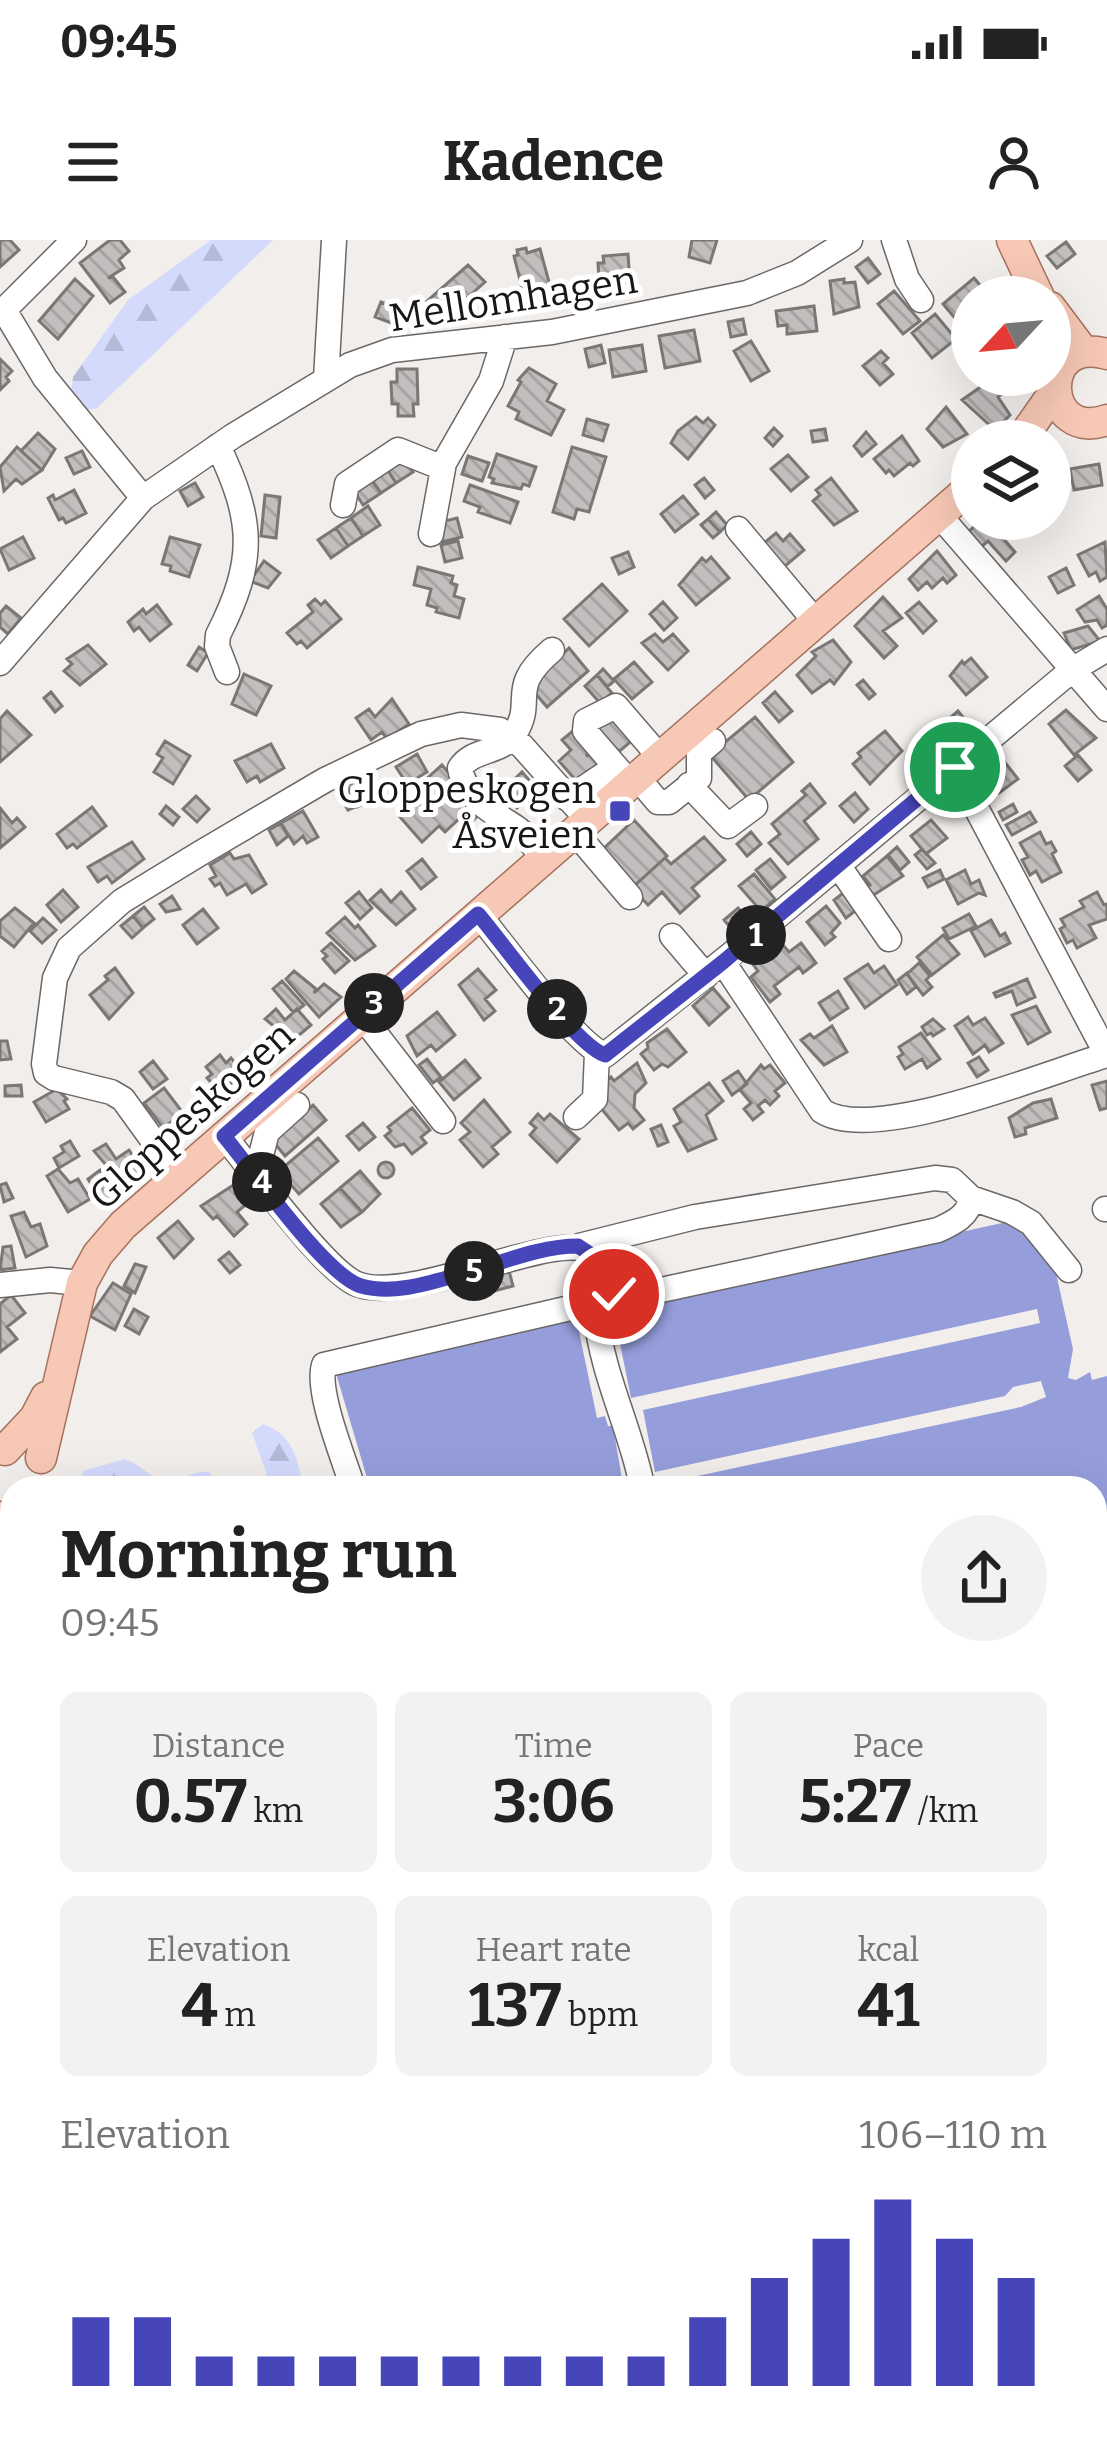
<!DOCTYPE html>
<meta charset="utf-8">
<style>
body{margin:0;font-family:Bitter,serif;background:#f2f2f2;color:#222;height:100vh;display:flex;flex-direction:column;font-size:45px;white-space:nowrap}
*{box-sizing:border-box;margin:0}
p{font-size:39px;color:#767676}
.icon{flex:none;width:66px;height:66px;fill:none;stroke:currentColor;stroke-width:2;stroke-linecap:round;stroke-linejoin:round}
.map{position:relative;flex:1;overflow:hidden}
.details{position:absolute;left:0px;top:1236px;width:1107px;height:975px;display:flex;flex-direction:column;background:#fff;border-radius:36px 36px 0 0;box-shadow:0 12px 48px #0002}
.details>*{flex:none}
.needle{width:78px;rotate:244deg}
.controls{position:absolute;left:951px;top:36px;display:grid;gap:24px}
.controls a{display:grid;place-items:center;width:120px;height:120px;border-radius:50%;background:#fff;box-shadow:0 12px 48px #0002;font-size:60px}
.pin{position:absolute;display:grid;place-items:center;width:102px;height:102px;color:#fff;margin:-51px;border:6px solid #fff;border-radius:50%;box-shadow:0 3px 12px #0007}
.km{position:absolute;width:60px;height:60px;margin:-30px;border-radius:50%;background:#222;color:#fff;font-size:33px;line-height:60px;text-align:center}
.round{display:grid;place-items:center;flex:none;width:126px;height:126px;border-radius:63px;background:#f2f2f2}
.overview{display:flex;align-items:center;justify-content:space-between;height:204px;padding:0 60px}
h1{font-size:66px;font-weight:700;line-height:90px}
.figures{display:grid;grid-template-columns:repeat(3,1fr);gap:18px;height:204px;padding:12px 60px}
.figures div{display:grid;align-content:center;border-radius:18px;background:#f2f2f2;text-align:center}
.figures b{font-size:60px;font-weight:700}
.figures small{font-size:33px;font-weight:400}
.figures p{font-size:33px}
.chart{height:336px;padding:24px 60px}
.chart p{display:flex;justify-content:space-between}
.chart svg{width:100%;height:216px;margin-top:12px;stroke:#4745ba;stroke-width:6}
.status{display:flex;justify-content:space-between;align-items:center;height:84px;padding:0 60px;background:#fff;direction:ltr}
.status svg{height:33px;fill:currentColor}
header{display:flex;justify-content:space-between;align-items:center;height:156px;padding:0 60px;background:#fff;font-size:54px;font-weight:700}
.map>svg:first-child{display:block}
</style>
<div class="status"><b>09:45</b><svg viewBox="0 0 49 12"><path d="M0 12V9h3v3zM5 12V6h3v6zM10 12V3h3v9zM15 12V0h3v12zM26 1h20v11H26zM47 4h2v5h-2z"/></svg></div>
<header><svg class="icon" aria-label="menu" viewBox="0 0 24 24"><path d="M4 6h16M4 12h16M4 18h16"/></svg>Kadence<svg class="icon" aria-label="person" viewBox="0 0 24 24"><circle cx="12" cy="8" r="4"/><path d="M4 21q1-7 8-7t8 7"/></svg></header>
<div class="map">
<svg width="1107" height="2210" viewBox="0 0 1107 2210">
<defs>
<pattern id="forest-firs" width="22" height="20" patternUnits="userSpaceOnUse" patternTransform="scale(3)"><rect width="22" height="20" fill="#d4dafc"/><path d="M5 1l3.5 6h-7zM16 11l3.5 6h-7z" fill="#b5bad7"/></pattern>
<pattern id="building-back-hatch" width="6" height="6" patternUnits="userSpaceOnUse" patternTransform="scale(3)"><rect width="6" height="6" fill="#c2bebd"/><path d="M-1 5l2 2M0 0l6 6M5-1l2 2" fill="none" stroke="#a6a3a2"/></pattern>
</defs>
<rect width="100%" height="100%" fill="#f2eeec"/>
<!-- forest -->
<path fill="url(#forest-firs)" d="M211,0H273L97,168L88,170L71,154L73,137L128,60Z
M263,1184C294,1195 297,1219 304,1248H267L266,1232L252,1193Z
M125,1219C141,1225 149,1236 159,1239C177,1245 191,1230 209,1232L220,1248H80L83,1231Z
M0,1669L12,1674V1726L0,1721Z"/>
<!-- water -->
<path fill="#959ddb" d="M1011,981L1055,1029L1073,1109L1068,1138L1076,1140L1090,1132L1092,1140L1107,1136V1878L1095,1877V1248H370L335,1130Z
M0,1345H12V1674L0,1669Z"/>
<!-- pier -->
<path fill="#f2eeec" d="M613,1069L631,1158L1037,1069L1040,1083L643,1170L655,1232L1005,1156L1013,1147L1041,1141L1046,1157L1021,1167L641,1248H578L622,1239L613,1186H608L605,1176L597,1178L576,1077Z"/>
<!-- building -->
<path fill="url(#building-back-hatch)" stroke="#7a7775" stroke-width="3" d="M0,0H10L19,10L0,27Z
M110,0H120L129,11L119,20L124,28L108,38L113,37L125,52L110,63L80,23Z
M692,0H717L710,23L689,17Z
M1066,2L1075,14L1057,28L1047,16Z
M526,8L527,13L540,9L552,53L525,60L514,16L518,15L517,10Z
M628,14L630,43L605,45V38L599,39L598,23H604L603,16Z
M868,18L880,34L868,43L856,27Z
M468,25L485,42L441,81L426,62Z
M974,38L990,57H972L969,95L943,64Z
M75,39L93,56L58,99L39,81Z
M844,39V43L855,42L859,67L834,74L830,41Z
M894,51L920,81L903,94L878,64Z
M519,52L521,70L502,73L499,55Z
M381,62L407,72L402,87L375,77Z
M814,66L817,91L787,94V85L778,86L776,71Z
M935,74L956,99L932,118L912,93Z
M743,79L746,94L731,97L728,82Z
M694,90L700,121L665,128L659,96Z
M751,101L769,131L751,141L734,111Z
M601,105L605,123L589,127L585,109Z
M642,105L646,131L613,137L609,110Z
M881,111L888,118L883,123L893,134L880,145L863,126Z
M0,119L12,131L6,137L9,141L0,150Z
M529,128L556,144L547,161L564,170L551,195L516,179L519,172L508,166L521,142L518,140Z
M397,129H417L418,164H413L414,176H398V164H392L391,142H397Z
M988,135H1007L1014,144L998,157L1010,175L995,190L962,160L989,141Z
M946,167L967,194L943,207L927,189Z
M696,177L703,183L708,178L715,185L688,219L671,203L678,191Z
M587,179L608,185L603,201L583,195Z
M774,188L782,196L773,206L765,198Z
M825,189L827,200L813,202L811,191Z
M866,192L876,204L862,216L854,206Z
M38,193L55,209L42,230L21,211Z
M902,196L919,221L913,226L910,223L894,236L889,230L886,233L874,219Z
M17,207L42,230L22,244L16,239L4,251L0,227Z
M572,207L606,217L589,272L577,269L574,279L553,272Z
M82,211L90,227L74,234L66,218Z
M401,213L413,232L396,243L384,224Z
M497,214L536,227L529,246L523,244L521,249L492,243L494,239L489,237Z
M788,215L808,237L791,251L771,229Z
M468,216L489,223L482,241L462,234Z
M384,224L396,243L381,253L368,235Z
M1099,224L1102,245L1074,250L1070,229Z
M368,235L381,253L363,265L351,246Z
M704,238L714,250L705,258L695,245Z
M831,238L857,271L834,285L813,261L820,255L816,250Z
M195,243L203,257L188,266L180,251Z
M470,245L518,262L510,283L478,272L480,267L464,261Z
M74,250L86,273L66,283L63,278L59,280L48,258L53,255L55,260Z
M265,255L280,257L276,298L261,296Z
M683,256L698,274L675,292L661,274Z
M368,266L380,285L363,296L351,278Z
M716,272L727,285L720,292L708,279Z
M351,278L363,296L348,306L336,288Z
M457,278L462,297L442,302L437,283Z
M708,279L720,292L713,298L701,285Z
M977,279H1021L1001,296L1015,312L1006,321L988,301L980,308L967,293L979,282Z
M336,288L348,306L331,318L318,300Z
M776,293L783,301L790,294L804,310L784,327L764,303Z
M23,297L34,318L9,330L0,309Z
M170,297L200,305L189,337L170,331L171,326L162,324Z
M458,301L462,318L445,322L441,305Z
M1105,302L1107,337L1100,341L1096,332L1089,336L1078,315Z
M937,311L956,335L947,343L943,338L932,348L927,342L918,350L909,339Z
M628,312L634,327L619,334L612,318Z
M711,317L729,338L696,365L679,345L702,318L706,322Z
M264,321L280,333L268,348L250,341Z
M418,327L453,336L451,343L457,345L454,356L464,359L459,378L436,372L437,368L427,365L431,349L414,345Z
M1066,328L1074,345L1058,353L1049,337Z
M602,344L627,371L589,406L564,379Z
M1099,356L1107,369V385L1102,388L1097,380L1085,382L1077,370Z
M883,357L902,378L883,391L897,406L884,418L855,386Z
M315,359L321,365L325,361L341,379L307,408L301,401L297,404L287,393L313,372L308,365Z
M663,362L677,378L664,390L650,374Z
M919,362L936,381L923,393L906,373Z
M157,365L171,384L150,401L139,387L134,391L128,382L143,369L146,374Z
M6,366L21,378L8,394L0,387V373Z
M1088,386L1100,401L1071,410L1064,393Z
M655,394L663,402L673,394L688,411L668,430L642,403Z
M833,400L851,422L834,444L830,440L812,453L797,435L816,416L812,412Z
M88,405L106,424L80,445L64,431L72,424L67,419Z
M199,407L208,413L197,431L188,425Z
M569,408L588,431L547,467L530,447Z
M971,418L987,437L966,455L950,436L962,421L964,424Z
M634,422L652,442L632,459L614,439Z
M603,429L614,441L607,447L597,435Z
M244,434L271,446L256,475L232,464Z
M597,435L612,453L600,463L585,446Z
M863,440L875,454L869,459L857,445Z
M51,452L62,466L55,472L44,458Z
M775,452L792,471L779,482L763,463Z
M392,459L409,484L387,499L382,492L371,500L356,478L369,469L375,477Z
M1066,470L1096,498L1074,515L1049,484Z
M7,471L31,495L0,522V479Z
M958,471L970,486L962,492L950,478Z
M616,473L636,497L614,516L593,492Z
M755,477L793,522L749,560L710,515Z
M574,490L592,510L586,516L591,514L601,525L580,545L559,521L571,510L562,500Z
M885,491L902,511L870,544L853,524L861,517L858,513Z
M165,501L190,516L173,544L154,532L163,518L157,514Z
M271,504L284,528L260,542L257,536L247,542L235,521Z
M417,514L427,532L407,544L396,527Z
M1078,515L1091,530L1078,541L1065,526Z
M991,519L999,524L1003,520L1018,539L999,553L985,535L988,532L985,524Z
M442,525L482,572L467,586L460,578L445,592L439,586L422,602L400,577L433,550L424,541Z
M522,532L538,550L517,568L502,551Z
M371,535L381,556L357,567L347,545Z
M810,544L825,563L804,581L818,599L788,624L769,603L780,594L772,584L806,555L802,551Z
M347,548L355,567L348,570L337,552Z
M855,553L868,569L854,582L840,566Z
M196,556L209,569L197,582L183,569Z
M1013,564L1017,572L1003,580L999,572Z
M166,566L179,577L173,585L160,574Z
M92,567L106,586L77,608L73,604L67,608L57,594Z
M0,568L12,583L17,578L25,587L0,608Z
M303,571L318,597L307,603L303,596L294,604L281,583Z
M1030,572L1036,582L1012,595L1006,585Z
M634,580L667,616L635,645L602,610Z
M931,580L947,598L926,614L911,596Z
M281,583L288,596L277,605L269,590Z
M751,592L761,604L747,616L737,604Z
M1040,592L1046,604L1051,602L1056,611L1052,614L1061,632L1042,642L1036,631L1030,635L1022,620L1028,617L1020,603Z
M704,597L725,620L692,648L699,656L680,673L662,652L648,665L632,648L665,618L671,624Z
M132,602L144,619L112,643L107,636L98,642L88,627Z
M897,607L909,622L900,630L888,615Z
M922,609L935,623L927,629L915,615Z
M230,613L234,619L249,615L266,644L252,653L246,644L227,655L220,643L215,646L210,639L216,636L210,625Z
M887,616L903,636L869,658L857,644L863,639L871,646L863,636Z
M422,619L436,637L421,649L407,631Z
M770,619L785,637L771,649L756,630Z
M940,630L944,639L928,647L923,638Z
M965,630L971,644L979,640L985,655L979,653L958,664L946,640Z
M754,634L775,659L761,671L739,646Z
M851,647L863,665L846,678L834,660Z
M63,650L78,667L61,682L47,665Z
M381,650L391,662L401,652L415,669L396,685L370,660Z
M359,652L372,668L360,679L346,663Z
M1097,652L1104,665L1107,664V679L1089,685L1096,698L1077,708L1073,700L1067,703L1060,689L1065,686L1061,679L1084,667L1080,661Z
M172,656L180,669L166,672L160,664Z
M826,666L840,683L831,693L835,697L825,705L807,682Z
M144,667L154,679L143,688L133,676Z
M15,668L34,683L14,707L0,696V681Z
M738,668L749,681L735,693L724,680Z
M203,669L218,688L197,704L183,685Z
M969,674L976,686L949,699L943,688Z
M133,676L143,688L132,698L121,686Z
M345,677L355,688L358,685L375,706L355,720L327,693Z
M43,678L56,690L42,703L30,691Z
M991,680L1000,696L1005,693L1010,703L985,716L971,691Z
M943,695L959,714L932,735L917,717Z
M331,703L349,721L335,733L323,719L327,716L322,711Z
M801,703L816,723L803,733L799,727L774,746L780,754L770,762L751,737L758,731L752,723L783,705L789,712Z
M919,723L930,736L926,740L932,747L923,755L907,734Z
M868,724L874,733L884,726L897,745L865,768L845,739Z
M115,728L133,753L109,779L90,755L108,740L105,736Z
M478,729L496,750L485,759L495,771L484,780L459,745Z
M294,731L316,749L314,753L324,744L341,757L319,777L286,739Z
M907,733L916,747L907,754L898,740Z
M1027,739L1035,757L1017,765L1012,751L996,757L994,753Z
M282,741L304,765L298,770L293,772L273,749Z
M713,748L729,767L709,785L693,766Z
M838,751L848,768L830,780L819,763Z
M1036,766L1050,792L1028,804L1012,775Z
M276,769L285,780L297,769L311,785L292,801L265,779Z
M437,772L455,795L436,811L431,805L417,816L407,796Z
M968,777L973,785L985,778L1003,803L989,812L985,805L973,814L955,786Z
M933,779L944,789L933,796L931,793L927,795L922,787Z
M832,786L847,812L824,825L801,800L810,794L814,798Z
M667,789L686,812L668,827L662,824L654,830L641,814L648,808L647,803Z
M921,793L940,819L927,828L922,819L905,829L898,817L903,814L899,807Z
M0,801H7L11,819L0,820Z
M257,805L270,820L256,833L243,818Z
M220,815L226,823L231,818L237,825L242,820L253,833L246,838L242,834L220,853L207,838L212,834L206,827Z
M979,817L988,830L977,837L968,823Z
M427,819L441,837L433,843L419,825Z
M465,820L480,838L454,860L439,842Z
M153,821L167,839L153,849L140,832Z
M637,823L646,843L635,854L634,868L644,880L633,889L628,883L619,890L600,867L604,843L611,837L614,841Z
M761,825L764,829L770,825L785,843L775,851L779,856L770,865L765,860L758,866L763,872L753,880L744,869L751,863L740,850Z
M738,831L747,844L732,855L723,841Z
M1107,841V868L1100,870L1092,845Z
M709,843L723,861L706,875L716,899L688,911L674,886L681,882L674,869Z
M21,845L22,856H5V846Z
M164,848L183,873L163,888L144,863Z
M57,849L67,859L64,861L69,869L46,882L34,862Z
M1051,859L1057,878L1025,888L1026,894L1015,897L1009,878L1033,863Z
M484,860L510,892L492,907L498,914L483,927L460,900L470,892L461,883Z
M313,865L326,880L285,916L272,900Z
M412,868L430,890L421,897L426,903L412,914L404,904L395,907L385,896L391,891L388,887Z
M538,874L544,880L550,874L579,899L557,922L530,895L536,888L530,883Z
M363,883L375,897L359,910L347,896Z
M661,885L668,902L658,906L651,889Z
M318,898L338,921L299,954L279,931Z
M70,901L79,916L59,928L54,918L64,912L61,906Z
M106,904L116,919L129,910L143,931L124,946L94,911Z
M378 930a8 8 0 1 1 16 0a8 8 0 1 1-16 0Z
M58,929L70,943L78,939L90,959L68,972L47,936Z
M100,930L117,954L103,963L88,939Z
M360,931L380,954L362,972L340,948Z
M6,943L13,958L4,962L0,945Z
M235,944L250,961L237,972L247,984L234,996L217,976L213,979L201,966Z
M340,948L362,972L341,987L321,964Z
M24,972L31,987L40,984L47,1006L26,1017L11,976Z
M178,981L193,999L174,1018L158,998Z
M11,1006L15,1028L0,1030L3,1007Z
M229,1012L240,1025L230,1033L219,1020Z
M135,1024L146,1027L135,1053L124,1046Z
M508,1027L513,1046L491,1052L486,1033Z
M113,1043L131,1054L115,1090L90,1076Z
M11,1055L25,1073L7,1087L17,1099L0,1112V1064Z
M134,1069L148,1077L139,1094L125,1086Z
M1095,1925L1107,1927V2105L1095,2104Z
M1095,2105L1107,2107V2210H1042L1044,2199H1095Z
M190,2199H239L238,2210H187Z
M298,2199H374L372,2210H297Z
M395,2199H447L446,2210H394Z
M485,2199H573L572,2210H495L496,2201Z
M728,2199H857L856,2205L814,2201L813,2210H727Z
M945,2199H1009L1008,2210H944Z"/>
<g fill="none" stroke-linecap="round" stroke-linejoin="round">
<!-- minor casing -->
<g stroke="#6b6766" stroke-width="27">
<path id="minor" d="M894,0L907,39L921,60
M4,70L45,138L143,258
M0,74L74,0
M326,139L334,0
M218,206C254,281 256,320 218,395L217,406L227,432
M343,265L347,244L398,210L443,228
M939,275L1107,469
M738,289L815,381
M431,294L444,223L491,141L505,97
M0,423L143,258L233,196L350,125L392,110L552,92L747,53L797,33L850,0
M955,528L1107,815
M636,536L658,562H669L699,538V513L713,501
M629,542L585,491L586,481L616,466L659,516
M689,545L728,586L755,566
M568,559L605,534L621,550
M574,591L630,657
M543,618C535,608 526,594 515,587C492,572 465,558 460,528C473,508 502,514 515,493C536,459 506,449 552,410
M838,625L889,699
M478,674C502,702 576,806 605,815L733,713L1072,430L1107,409
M672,696L706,736
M723,722L822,871C874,905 1048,832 1107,815
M361,775L443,881
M576,877L595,859L597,813
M224,896C250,927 326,1032 357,1044C413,1066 567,983 594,1015C611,1036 594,1053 596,1075C602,1134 629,1185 641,1241
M252,930L260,919L267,892L297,865
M178,935L123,859L111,852L54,838L46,833L44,824L55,738L69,708L122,661L199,614L325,540L421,494L461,485L500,490L522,506L587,579
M1105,969H1107
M579,1006L695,977L935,938L952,940L971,958L1012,972L1031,983L1069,1030
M0,1045L50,1040L82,1043
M601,1048L614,1054L638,1055L938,990C953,983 969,976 971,958
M351,1242C342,1214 316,1150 324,1125L596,1062
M0,1861V1877
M1095,1897L1107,1898
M0,2181L12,2175
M896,2208L917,2210
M67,2210L70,2199
M254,2210L255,2199
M379,2210L381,2199
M474,2210L475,2199
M602,2210L604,2199
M1016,2210L1018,2199"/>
</g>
<!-- major casing -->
<g stroke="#a5725e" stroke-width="33">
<path id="major" d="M1012,0L1039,57
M1050,67L1083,111
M1107,114C1037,94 1041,203 1107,180
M1020,201L1055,151
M5,1210L35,1178L46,1157
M41,1218L82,1043L98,1014L123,985L972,246
M0,1277L12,1302
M0,2148L12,2115
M10,2210L12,2198"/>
</g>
<!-- minor -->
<use href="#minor" stroke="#fff" stroke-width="24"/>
<!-- major -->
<use href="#major" stroke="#f7c8b5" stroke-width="30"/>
</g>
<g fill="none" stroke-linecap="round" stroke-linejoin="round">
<!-- route casing -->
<g stroke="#fff" stroke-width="24">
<path id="route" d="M614,1054L601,1048L596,1018L578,1006C539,1006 499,1024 461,1034C429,1043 394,1055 361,1046C325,1035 251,928 224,896L478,674C503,703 575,805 605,815L723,722L955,527"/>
</g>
<!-- route -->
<use href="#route" stroke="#4745ba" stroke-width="15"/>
</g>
<!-- markers -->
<rect fill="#4745ba" stroke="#fff" stroke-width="4.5" x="608" y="559" width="24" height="24" rx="6"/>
<g text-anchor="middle" stroke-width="10" stroke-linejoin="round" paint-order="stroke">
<!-- street labels -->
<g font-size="39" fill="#181716" stroke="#fff">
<text transform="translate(513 58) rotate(-9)" y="14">Mellomhagen</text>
<text transform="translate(191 875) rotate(-42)" y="14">Gloppeskogen</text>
</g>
<!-- poi labels -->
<g font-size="39" fill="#181716" stroke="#fff" text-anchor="end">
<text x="596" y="563">Gloppeskogen<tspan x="596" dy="45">Åsveien</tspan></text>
</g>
</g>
</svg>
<div class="controls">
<a><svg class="needle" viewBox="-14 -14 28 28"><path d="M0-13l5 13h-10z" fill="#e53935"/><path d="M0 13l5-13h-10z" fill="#767676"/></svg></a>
<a><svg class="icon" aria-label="layers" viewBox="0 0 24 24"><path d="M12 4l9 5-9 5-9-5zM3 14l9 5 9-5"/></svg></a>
</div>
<div class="pin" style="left:955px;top:527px;background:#1e9e55"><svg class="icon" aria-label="arrive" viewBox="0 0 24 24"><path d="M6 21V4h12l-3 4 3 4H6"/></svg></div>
<div class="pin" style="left:614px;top:1054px;background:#d93025"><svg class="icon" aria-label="check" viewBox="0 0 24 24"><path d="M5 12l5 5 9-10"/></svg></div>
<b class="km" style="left:756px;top:695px">1</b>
<b class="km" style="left:557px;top:769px">2</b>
<b class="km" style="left:374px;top:763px">3</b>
<b class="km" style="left:262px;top:942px">4</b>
<b class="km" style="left:474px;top:1031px">5</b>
<section class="details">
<div class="overview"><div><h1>Morning run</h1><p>09:45</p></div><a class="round"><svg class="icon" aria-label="share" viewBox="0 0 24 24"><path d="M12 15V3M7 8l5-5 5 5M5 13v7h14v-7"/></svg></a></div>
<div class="figures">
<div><p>Distance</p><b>0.57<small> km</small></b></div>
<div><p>Time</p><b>3:06</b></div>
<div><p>Pace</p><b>5:27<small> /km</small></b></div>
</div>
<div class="figures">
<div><p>Elevation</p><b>4<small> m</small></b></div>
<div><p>Heart rate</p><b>137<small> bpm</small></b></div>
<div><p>kcal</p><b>41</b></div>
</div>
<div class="chart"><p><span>Elevation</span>106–110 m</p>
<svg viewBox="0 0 160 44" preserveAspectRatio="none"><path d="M5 44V30M15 44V30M25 44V38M35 44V38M45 44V38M55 44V38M65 44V38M75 44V38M85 44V38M95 44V38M105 44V30M115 44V22M125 44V14M135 44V6M145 44V14M155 44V22"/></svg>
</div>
</section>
</div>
